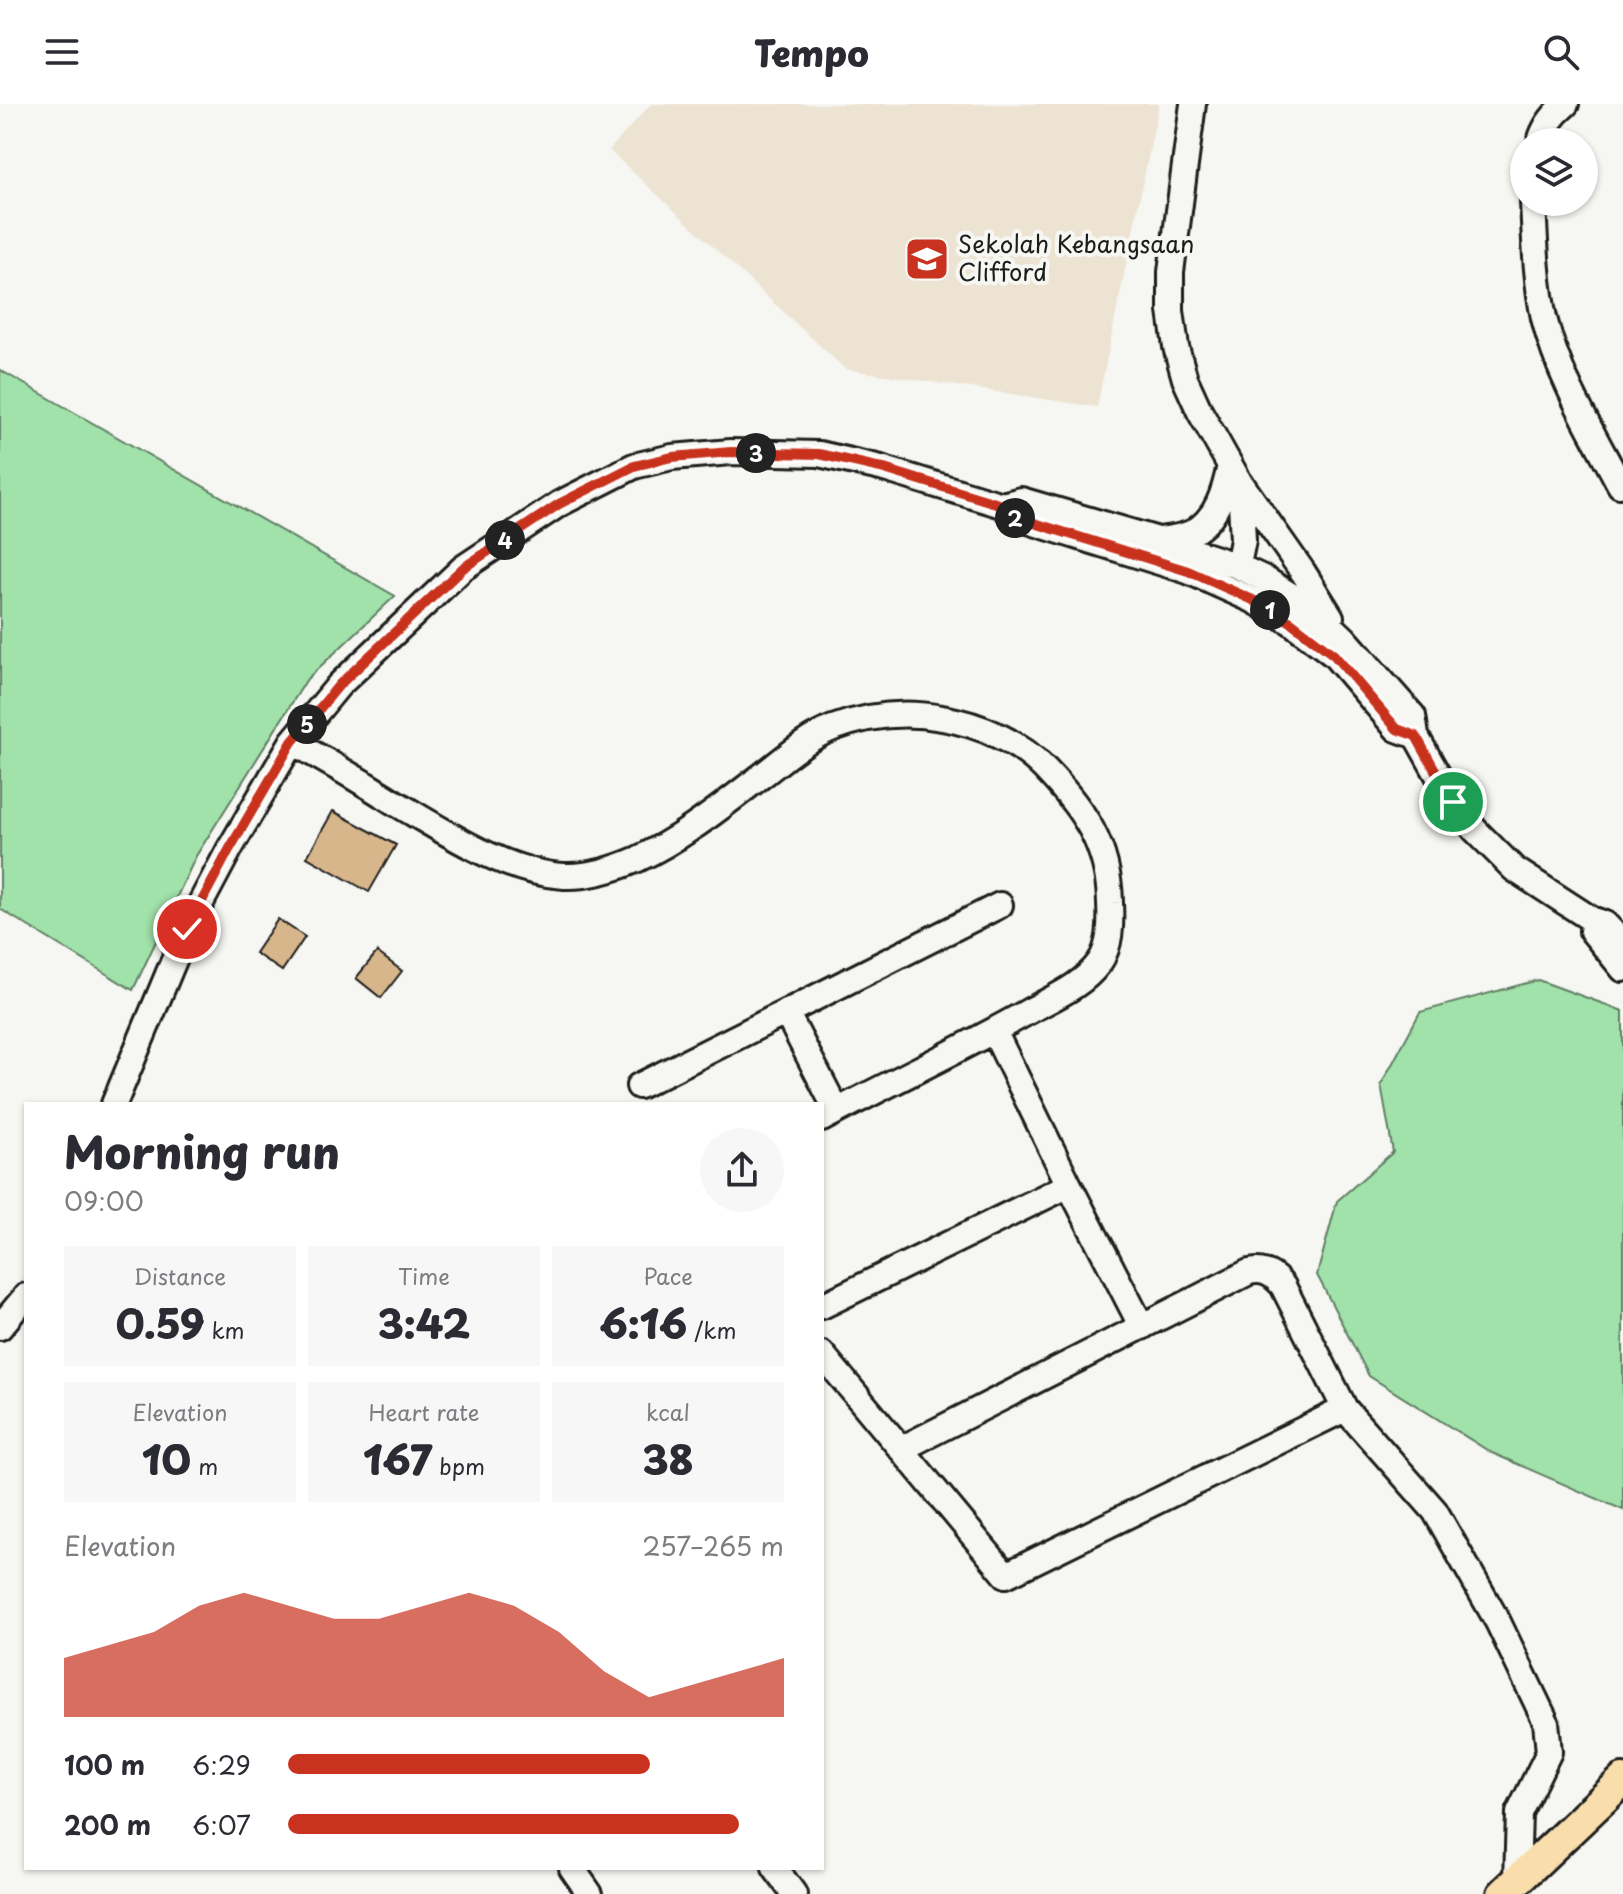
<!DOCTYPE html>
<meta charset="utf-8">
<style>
body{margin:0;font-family:"Playpen Sans",sans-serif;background:#f7f7f7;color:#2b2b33;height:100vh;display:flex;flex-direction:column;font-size:30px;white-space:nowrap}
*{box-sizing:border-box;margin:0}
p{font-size:26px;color:#7c7c81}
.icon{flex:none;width:44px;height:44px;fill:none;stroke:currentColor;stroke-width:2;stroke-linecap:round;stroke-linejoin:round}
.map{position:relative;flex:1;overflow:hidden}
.sheet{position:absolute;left:24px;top:998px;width:800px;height:768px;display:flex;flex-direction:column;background:#fff;border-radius:0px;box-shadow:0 2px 6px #0004}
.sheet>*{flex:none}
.buttons{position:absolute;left:1510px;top:24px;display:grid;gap:16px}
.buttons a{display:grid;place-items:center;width:88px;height:88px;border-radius:50%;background:#fff;box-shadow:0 2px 6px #0004;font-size:40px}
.pin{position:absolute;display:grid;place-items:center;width:68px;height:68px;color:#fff;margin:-34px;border:4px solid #fff;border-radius:50%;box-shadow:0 2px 8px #0007}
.km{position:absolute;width:40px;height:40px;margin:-20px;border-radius:50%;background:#222;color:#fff;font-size:22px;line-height:40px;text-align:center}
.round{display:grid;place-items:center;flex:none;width:84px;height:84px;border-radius:42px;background:#f7f7f7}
.overview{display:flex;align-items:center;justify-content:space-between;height:136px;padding:0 40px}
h1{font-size:44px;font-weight:800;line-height:60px}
.figures{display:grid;grid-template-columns:repeat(3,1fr);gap:12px;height:136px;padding:8px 40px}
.figures div{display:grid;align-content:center;border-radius:0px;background:#f7f7f7;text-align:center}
.figures b{font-size:40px;font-weight:800}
.figures small{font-size:22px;font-weight:400}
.figures p{font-size:22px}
.chart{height:224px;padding:16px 40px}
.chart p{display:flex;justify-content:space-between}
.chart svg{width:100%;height:144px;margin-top:8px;fill:#c8321e;opacity:.7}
ul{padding:0 40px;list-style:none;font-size:26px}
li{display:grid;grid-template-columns:128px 96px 1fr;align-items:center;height:60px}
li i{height:20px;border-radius:10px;background:#c8321e}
header{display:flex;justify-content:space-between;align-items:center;height:104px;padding:0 40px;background:#fff;font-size:36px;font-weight:800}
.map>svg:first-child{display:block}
</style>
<header><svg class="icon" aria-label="menu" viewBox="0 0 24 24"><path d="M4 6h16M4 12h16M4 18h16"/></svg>Tempo<svg class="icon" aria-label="search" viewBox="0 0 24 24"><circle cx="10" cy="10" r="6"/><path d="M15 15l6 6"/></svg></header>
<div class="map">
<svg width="1623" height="1790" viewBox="0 0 1623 1790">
<rect width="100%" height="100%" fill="#f6f6f2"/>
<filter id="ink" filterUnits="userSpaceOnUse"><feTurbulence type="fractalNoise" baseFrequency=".0125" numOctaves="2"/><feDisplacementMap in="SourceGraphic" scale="16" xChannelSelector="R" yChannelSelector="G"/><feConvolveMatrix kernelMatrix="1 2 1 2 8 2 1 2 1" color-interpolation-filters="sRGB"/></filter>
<g filter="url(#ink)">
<!-- built -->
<path fill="#ede3d3" d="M651,0H1159L1097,303L845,265L609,46Z"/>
<!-- green -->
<path fill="#a1e1aa" stroke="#5e7e63" stroke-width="2" d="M0,266L395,492L307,575L196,752L133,886L0,805Z
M1538,876L1623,907V1406L1492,1349L1369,1272L1317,1171L1337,1097L1393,1048L1381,981L1420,908Z"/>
<!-- building -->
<path fill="#d8b68b" stroke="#1c1c1c" stroke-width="2" d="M333,707L396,741L369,788L307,753Z
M278,815L305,833L282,867L255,849Z
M377,848L402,867L381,894L356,874Z"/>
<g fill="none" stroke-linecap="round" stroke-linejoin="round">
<!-- minor casing -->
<g stroke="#1c1c1c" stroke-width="30">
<path id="minor" d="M1193,0L1171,168V207L1176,243L1185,275L1200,308L1240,379L1243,436L1240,451L1235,461
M1540,38C1544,22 1554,10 1566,0
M1533,98C1535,137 1536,176 1544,214C1558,272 1592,328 1620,381
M1242,381L1303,468L1331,513
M1002,401L1021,396L1158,436L1235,461L1263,474L1298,496L1323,514L1344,534L1413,612L1416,632L1453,698L1475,726L1514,765L1591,815L1605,820L1623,839
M1161,436C1171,434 1184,433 1193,428C1217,415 1225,386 1230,361
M292,638C327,657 361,677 394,698C444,727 505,769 564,772C590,773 615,765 638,755C685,733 723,701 764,670C786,653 807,634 833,624C868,611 906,607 942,614C979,620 1020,638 1046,666C1084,706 1109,742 1110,799C1111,819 1111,842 1099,859C1083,881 1055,893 1031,906C963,945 891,978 822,1015
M1592,827L1623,865
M786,908L837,1007
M994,927L1069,1081L1142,1223
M639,982L1000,801
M114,1000L187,825L229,746L292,638L339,581L463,464L559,400L634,362L672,353L731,348L819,350L881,364L1002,401L1015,413L1188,467L1253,496L1291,518L1334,551L1397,625L1416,632
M822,1202L1069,1081
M0,1223L26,1192
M822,1250L1006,1471L1345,1305L1283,1182C1274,1171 1264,1164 1249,1168L901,1345
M1345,1305L1435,1407L1498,1518L1546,1618L1549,1648L1519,1709L1517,1777
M572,1764L590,1790
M775,1764L794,1790"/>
</g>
<!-- major casing -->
<g stroke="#1c1c1c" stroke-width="36">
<path id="major" d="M1503,1790L1623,1676"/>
</g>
<!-- minor -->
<use href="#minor" stroke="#f6f6f2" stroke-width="24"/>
<!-- major -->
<use href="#major" stroke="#f9ddab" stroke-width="30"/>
</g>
</g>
<g fill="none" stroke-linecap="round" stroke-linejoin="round" filter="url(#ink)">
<!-- route casing -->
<g stroke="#fff" stroke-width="16">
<path id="route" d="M187,825L229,746L292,638L339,581L463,464L559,400L634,362L672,353L731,348L819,350L881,364L1002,401L1015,413L1188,467L1253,496L1291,518L1334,551L1397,625L1416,632L1453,698"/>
</g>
<!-- route -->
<use href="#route" stroke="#c8321e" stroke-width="10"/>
</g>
<!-- icons -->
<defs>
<g id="school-square" transform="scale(2.3)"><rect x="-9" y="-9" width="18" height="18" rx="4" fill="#c8321e" stroke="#f6f6f2"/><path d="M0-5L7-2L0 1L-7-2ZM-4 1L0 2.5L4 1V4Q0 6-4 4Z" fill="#fff"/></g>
</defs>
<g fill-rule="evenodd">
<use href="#school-square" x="927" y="155"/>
</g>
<g text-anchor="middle" stroke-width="8" stroke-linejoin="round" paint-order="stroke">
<!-- poi labels -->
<g font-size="24" fill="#1c1c1c" stroke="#f6f6f2" text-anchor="start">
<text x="958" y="149">Sekolah Kebangsaan<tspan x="958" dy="28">Clifford</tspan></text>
</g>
</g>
</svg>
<div class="buttons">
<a><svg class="icon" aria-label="layers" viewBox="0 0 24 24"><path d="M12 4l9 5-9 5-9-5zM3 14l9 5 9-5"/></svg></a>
</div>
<div class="pin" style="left:1453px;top:698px;background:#1e9e55"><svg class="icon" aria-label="arrive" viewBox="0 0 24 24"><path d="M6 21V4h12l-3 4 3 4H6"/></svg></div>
<div class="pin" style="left:187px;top:825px;background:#d93025"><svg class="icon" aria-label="check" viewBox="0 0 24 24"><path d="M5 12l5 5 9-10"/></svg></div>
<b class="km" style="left:1270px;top:506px">1</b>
<b class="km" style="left:1015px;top:414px">2</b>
<b class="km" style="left:756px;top:349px">3</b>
<b class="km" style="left:505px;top:436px">4</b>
<b class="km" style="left:307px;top:620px">5</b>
<section class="sheet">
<div class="overview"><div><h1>Morning run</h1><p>09:00</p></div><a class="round"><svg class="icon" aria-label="share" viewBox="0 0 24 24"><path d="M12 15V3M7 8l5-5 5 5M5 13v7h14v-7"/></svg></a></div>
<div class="figures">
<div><p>Distance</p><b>0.59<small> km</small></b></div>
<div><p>Time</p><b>3:42</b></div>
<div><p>Pace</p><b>6:16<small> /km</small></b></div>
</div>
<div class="figures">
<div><p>Elevation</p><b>10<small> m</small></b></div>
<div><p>Heart rate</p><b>167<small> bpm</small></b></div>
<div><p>kcal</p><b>38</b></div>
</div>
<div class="chart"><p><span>Elevation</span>257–265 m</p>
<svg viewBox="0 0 160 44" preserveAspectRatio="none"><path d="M0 44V26L10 22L20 18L30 10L40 6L50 10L60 14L70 14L80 10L90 6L100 10L110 18L120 30L130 38L140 34L150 30L160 26V44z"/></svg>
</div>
<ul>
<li><b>100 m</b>6:29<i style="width:73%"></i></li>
<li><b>200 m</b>6:07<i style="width:91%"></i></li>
</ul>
</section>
</div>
